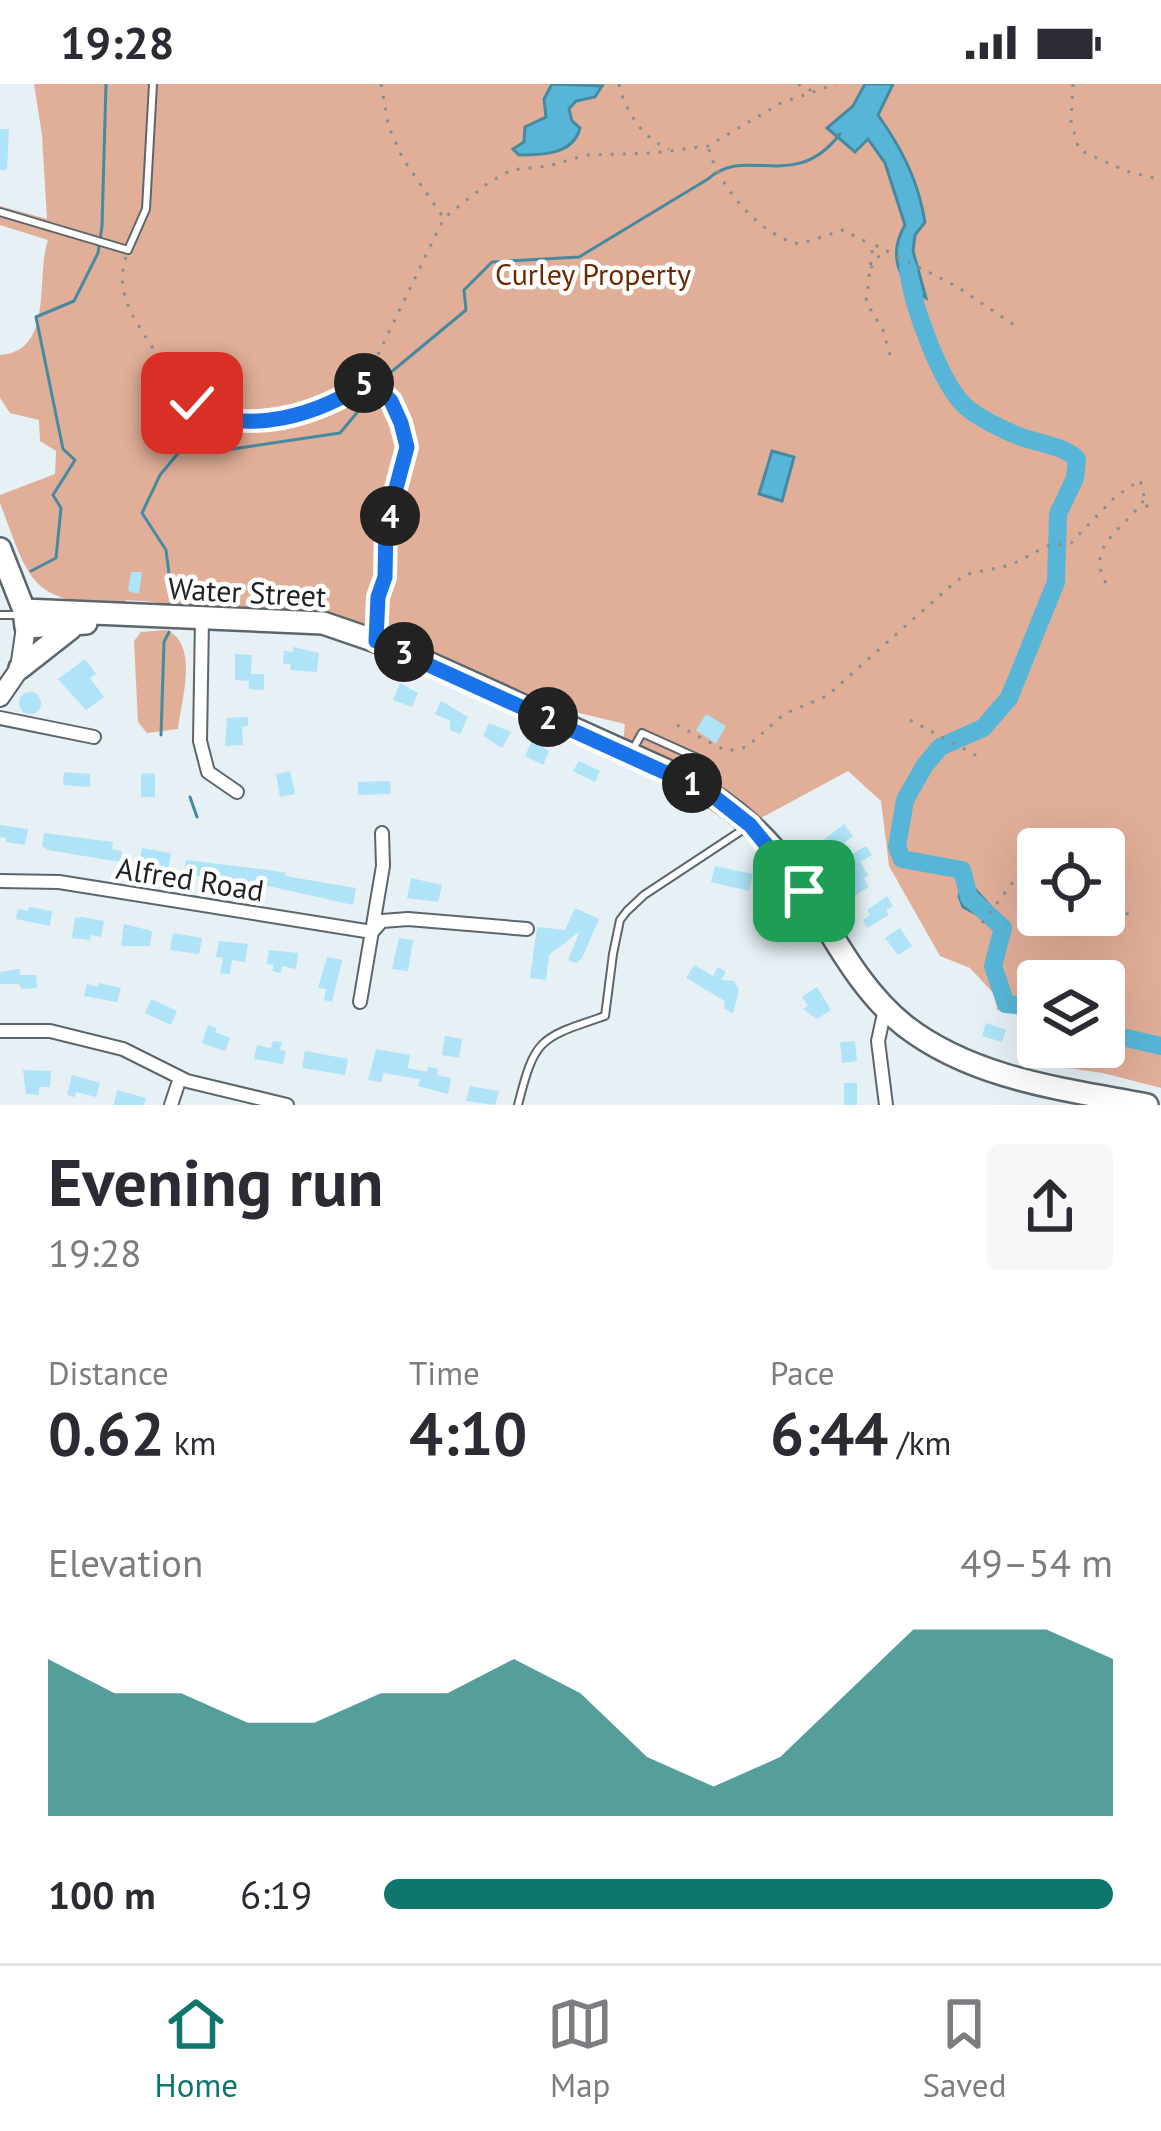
<!DOCTYPE html>
<meta charset="utf-8">
<style>
body{margin:0;font-family:"PT Sans",sans-serif;background:#f7f7f7;color:#2b2b33;height:100vh;display:flex;flex-direction:column;font-size:45px;white-space:nowrap}
*{box-sizing:border-box;margin:0}
p{font-size:39px;color:#7c7c81}
.icon{flex:none;width:66px;height:66px;fill:none;stroke:currentColor;stroke-width:2;stroke-linecap:round;stroke-linejoin:round}
.map{position:relative;height:1021px;overflow:hidden}
.sheet{display:flex;flex-direction:column;background:#fff;flex:1}
.sheet>*{flex:none}
.buttons{position:absolute;left:1017px;top:744px;display:grid;gap:24px}
.buttons a{display:grid;place-items:center;width:108px;height:108px;border-radius:12px;background:#fff;box-shadow:0 12px 48px #0002;font-size:60px}
.pin{position:absolute;display:grid;place-items:center;width:102px;height:102px;color:#fff;margin:-51px;border-radius:24px;box-shadow:0 6px 18px #0006}
.km{position:absolute;width:60px;height:60px;margin:-30px;border-radius:50%;background:#222;color:#fff;font-size:33px;line-height:60px;text-align:center}
.round{display:grid;place-items:center;flex:none;width:126px;height:126px;border-radius:12px;background:#f7f7f7}
.overview{display:flex;align-items:center;justify-content:space-between;height:204px;padding:0 48px}
h1{font-size:66px;font-weight:800;line-height:90px}
.figures{display:grid;grid-template-columns:repeat(3,1fr);gap:18px;height:204px;padding:12px 48px}
.figures div{display:grid;align-content:center}
.figures b{font-size:60px;font-weight:800}
.figures small{font-size:33px;font-weight:400}
.figures p{font-size:33px}
.chart{height:336px;padding:24px 48px}
.chart p{display:flex;justify-content:space-between}
.chart svg{width:100%;height:216px;margin-top:12px;fill:#0f766e;opacity:.7}
ul{padding:0 48px;list-style:none;font-size:39px}
li{display:grid;grid-template-columns:192px 144px 1fr;align-items:center;height:90px}
li i{height:30px;border-radius:15px;background:#0f766e}
.status{display:flex;justify-content:space-between;align-items:center;height:84px;padding:0 60px;background:#fff;direction:ltr}
.status svg{height:33px;fill:currentColor}
.tab-bar{display:flex;justify-content:space-around;align-items:center;height:168px;border-top:3px solid #e1e1e2;background:#fff;font-size:33px;color:#7c7c81}
.tab-bar a{display:grid;justify-items:center;gap:6px}
.tab-bar .on{color:#0f766e}
.map>svg:first-child{display:block}
</style>
<div class="status"><b>19:28</b><svg viewBox="0 0 49 12"><path d="M0 12V9h3v3zM5 12V6h3v6zM10 12V3h3v9zM15 12V0h3v12zM26 1h20v11H26zM47 4h2v5h-2z"/></svg></div>
<div class="map">
<svg width="1161" height="1021" viewBox="0 0 1161 1021">
<rect width="100%" height="100%" fill="#e6f0f5"/>
<!-- green -->
<path fill="#e1ae98" fill-rule="evenodd" d="M34,0H1161V1004L1103,989L1053,982L1045,975L1047,963H1104V897H1038V934L997,926L996,912L970,884L940,872L889,782L881,717L848,687L761,734L713,700L623,658L625,640L571,627L335,531L158,525L155,518L126,516L125,523C31,516 32,505 0,419V411L55,390L56,367L40,357L39,336L10,329L0,314V271C55,267 35,194 48,156L0,141V122L47,135L42,51ZM1038,765H1104V831H1038Z
M166,546C200,560 181,616 178,645L147,649L138,638L134,557L141,548Z"/>
<!-- water -->
<path fill="#57b6d8" stroke="#468aa2" stroke-width="3" d="M552,0L602,2L595,13L576,17L569,25L572,37L580,44C573,71 542,71 519,71L513,65L524,58L525,43L546,33L544,15Z
M865,0H893L878,31C902,65 918,96 925,138L915,151L913,167L926,214C897,198 888,170 905,141L885,79L868,55L855,68L827,44L853,22Z
M772,367L794,373L782,417L759,410Z
M965,794L1000,833L1003,844L963,823L959,812Z"/>
<g fill="none" stroke-linecap="round" stroke-linejoin="round">
<!-- stream -->
<path stroke="#468aa2" stroke-width="3" d="M31,487L56,474L61,424L53,411L75,376L63,365L36,233L74,217L98,169L102,142L106,0
M173,521L166,466L142,429L160,391L180,367L226,366L340,349L390,289L466,226L464,206L492,178L579,173L708,95C746,60 794,110 840,50
M161,651L164,558L169,548
M190,713L197,733"/>
<!-- river -->
<path stroke="#57b6d8" stroke-width="18" d="M908,184C911,218 941,301 966,323C980,335 1000,344 1016,351C1037,360 1061,360 1077,375L1075,394L1058,430L1056,498L1009,614L983,644L940,663L925,681L905,716L897,763L902,775L962,786L969,813L1003,844L993,882L1006,920L1038,923
M1104,949L1161,962"/>
</g>
<!-- building -->
<path fill="#aee3f8" d="M0,45H9L7,86H0Z
M131,488H142L139,510L128,507Z
M293,563L319,569L317,588L290,586L291,580H283L284,567L293,568Z
M235,570L252,571L251,590H264V606L249,605V597L235,596Z
M85,575L96,590L90,594L104,613L86,626L58,595Z
M400,599L418,609L412,623L393,616Z
M19 619a11 11 0 1 1 22 0a11 11 0 1 1-22 0Z
M441,617L468,633L460,650L450,646V637L435,630Z
M706,630L726,642L716,660L696,646Z
M248,633V642L242,643L243,661L225,662L227,634Z
M489,639L511,648L502,664L483,652Z
M532,657L549,667L543,681L525,672Z
M579,677L600,687L595,698L573,687Z
M290,687L295,710L280,713L276,690Z
M64,688L90,690V703L63,701Z
M155,689V713H141V690Z
M390,697L391,710L358,711V698Z
M844,740L853,752L830,770L821,758Z
M0,741L28,745L25,761L6,758V754L0,753Z
M44,749L113,758L112,765L122,767L120,778L48,766L42,762Z
M866,762L872,771L860,778L868,791L864,794L869,803L854,812L846,799L851,795L840,777Z
M142,764L171,769L168,787L139,780Z
M186,776L276,787L286,789L285,792L356,804L353,821L273,803L184,790Z
M715,782L753,790L749,807L711,798Z
M411,794L442,801L438,818L407,814Z
M887,812L893,822L886,826L889,831L867,844L863,836L870,831L867,826Z
M29,823L52,827L50,842L16,835L18,825L28,827Z
M575,824L599,835L582,874L576,879L568,876L580,847L549,871L546,896L530,894L537,843L565,846Z
M82,833L104,837L101,853L91,851L90,856L72,854L75,834Z
M124,840L152,847L150,862H121Z
M900,844L912,862L898,871L885,854Z
M173,849L202,854L199,870L170,866Z
M399,854L413,856L408,887L392,885Z
M219,857L248,860L245,878L232,876L230,890L220,889L223,874L216,873Z
M269,866L298,869L296,885L282,882L281,889L272,887L274,881L267,880Z
M327,873L342,876L332,918L324,916L326,905L318,904Z
M694,881L713,892L718,883L726,888L721,896L734,897L739,906L733,929L724,925L725,917L686,894Z
M20,885V891H36L37,904L21,905L19,900H0V888Z
M99,899L121,904L117,918L84,912L87,900L98,903Z
M817,903L831,926L817,935L803,925L808,922L802,913Z
M151,915L177,927L171,941L145,929Z
M986,939L1006,946L1002,958L982,952Z
M208,941L217,944L215,948L230,954L225,967L202,959Z
M445,952L462,955L459,974L442,971Z
M273,957L282,958L280,966L286,967L283,980L254,975L257,961L271,964Z
M855,957L857,977L842,979L840,958Z
M376,965L410,971L408,984L427,988L428,983L438,985L437,991L451,994L448,1010L418,1002L420,995L383,989L382,998L368,996Z
M305,967L348,975L345,991L302,984Z
M23,986L51,987L50,1003H39V1011L26,1010Z
M72,991L100,999L96,1013L76,1008L75,1013L67,1011Z
M844,999H857V1021H844Z
M470,1002L499,1007L495,1021L466,1017Z
M117,1006L146,1014L144,1021H114Z"/>
<g fill="none" stroke-linecap="round" stroke-linejoin="round">
<!-- lane casing -->
<g stroke="#5d666a" stroke-width="10">
<path id="lane" d="M0,128L128,166L146,125L153,0
M0,531H21
M632,667L642,649L702,676L693,695
M518,1021C535,953 540,954 605,932L613,870L620,836L627,827L644,811L747,743"/>
</g>
<!-- street casing -->
<g stroke="#5d666a" stroke-width="16">
<path id="street" d="M202,534L200,657L208,688L237,708
M0,634L94,653
M0,797L59,798L372,848L382,837L408,835L527,845
M360,918L383,782L382,749
M885,925L878,957L886,1021
M0,947H50L123,965L187,997L287,1021
M171,1021L180,994"/>
</g>
<!-- secondary casing -->
<g stroke="#5d666a" stroke-width="22">
<path id="secondary" d="M0,613L20,584L26,543"/>
</g>
<!-- primary casing -->
<g stroke="#5d666a" stroke-width="26">
<path id="primary" d="M0,465L24,526L26,543L86,539
M24,526L323,539L393,563L681,693C727,717 768,752 797,795C830,845 857,904 905,942C974,995 1063,1005 1147,1021
M20,584L71,544"/>
</g>
<!-- path -->
<path stroke="#899094" stroke-width="3" stroke-dasharray="3 9" stroke-linecap="butt" d="M381,0L389,44L403,75L443,133
M619,0C625,27 642,54 669,65
M798,0L812,7
M1073,0L1071,37L1079,66L1126,87L1161,96
M709,65C718,102 761,153 800,160L843,146L870,160
M126,173C115,205 131,231 149,258C163,279 174,302 193,319C233,358 329,326 367,297
M871,184L881,169
M890,271L883,246L866,218L873,160L956,202L1020,245
M1106,499C1083,461 1129,442 1145,414
M377,541L378,513L385,493L386,442L407,363L401,339L391,318L369,295L370,287L444,134L488,99L511,86L549,82L586,71L652,69L708,62L781,19L836,0
M910,636L979,673
M677,641L726,667L747,663L784,630L827,612L956,497L968,490L1011,481L1047,462L1071,459L1115,413L1140,396L1149,431
M1104,819L1134,833
M982,839L1025,782L1038,787"/>
<!-- lane -->
<use href="#lane" stroke="#fff" stroke-width="6"/>
<!-- street -->
<use href="#street" stroke="#fff" stroke-width="12"/>
<!-- secondary -->
<use href="#secondary" stroke="#fff" stroke-width="18"/>
<!-- primary -->
<use href="#primary" stroke="#fff" stroke-width="21"/>
</g>
<g fill="none" stroke-linecap="round" stroke-linejoin="round">
<!-- route casing -->
<g stroke="#fff" stroke-width="24">
<path id="route" d="M192,319C241,356 324,330 369,296L391,317L401,339L407,363L386,442L385,493L378,513L376,557L708,708L750,741L804,807"/>
</g>
<!-- route -->
<use href="#route" stroke="#1a73e8" stroke-width="15"/>
</g>
<g text-anchor="middle" stroke-width="9" stroke-linejoin="round" paint-order="stroke">
<!-- park labels -->
<g font-size="30" fill="#6c2900" stroke="#fff">
<text x="593" y="201">Curley Property</text>
</g>
<!-- street labels -->
<g font-size="30" fill="#1e2224" stroke="#fff">
<text transform="translate(247 509) rotate(3)" y="10">Water Street</text>
<text transform="translate(190 796) rotate(9)" y="10">Alfred Road</text>
</g>
</g>
</svg>
<div class="buttons">
<a><svg class="icon" aria-label="locate" viewBox="0 0 24 24"><circle cx="12" cy="12" r="6"/><path d="M12 2v4M12 18v4M2 12h4M18 12h4"/></svg></a>
<a><svg class="icon" aria-label="layers" viewBox="0 0 24 24"><path d="M12 4l9 5-9 5-9-5zM3 14l9 5 9-5"/></svg></a>
</div>
<div class="pin" style="left:804px;top:807px;background:#1e9e55"><svg class="icon" aria-label="arrive" viewBox="0 0 24 24"><path d="M6 21V4h12l-3 4 3 4H6"/></svg></div>
<div class="pin" style="left:192px;top:319px;background:#d93025"><svg class="icon" aria-label="check" viewBox="0 0 24 24"><path d="M5 12l5 5 9-10"/></svg></div>
<b class="km" style="left:692px;top:699px">1</b>
<b class="km" style="left:548px;top:633px">2</b>
<b class="km" style="left:404px;top:568px">3</b>
<b class="km" style="left:390px;top:432px">4</b>
<b class="km" style="left:364px;top:299px">5</b>
</div>
<section class="sheet">
<div class="overview"><div><h1>Evening run</h1><p>19:28</p></div><a class="round"><svg class="icon" aria-label="share" viewBox="0 0 24 24"><path d="M12 15V3M7 8l5-5 5 5M5 13v7h14v-7"/></svg></a></div>
<div class="figures">
<div><p>Distance</p><b>0.62<small> km</small></b></div>
<div><p>Time</p><b>4:10</b></div>
<div><p>Pace</p><b>6:44<small> /km</small></b></div>
</div>
<div class="chart"><p><span>Elevation</span>49–54 m</p>
<svg viewBox="0 0 160 44" preserveAspectRatio="none"><path d="M0 44V12L10 19L20 19L30 25L40 25L50 19L60 19L70 12L80 19L90 32L100 38L110 32L120 19L130 6L140 6L150 6L160 12V44z"/></svg>
</div>
<ul>
<li><b>100 m</b>6:19<i style="width:100%"></i></li>
</ul>
</section>
<nav class="tab-bar">
<a class="on"><svg class="icon" aria-label="home" viewBox="0 0 24 24"><path d="M3 11l9-7 9 7M6 9v11h12V9"/></svg>Home</a>
<a><svg class="icon" aria-label="map" viewBox="0 0 24 24"><path d="M3 6l6-2 6 2 6-2v14l-6 2-6-2-6 2zM9 4v14M15 6v14"/></svg>Map</a>
<a><svg class="icon" aria-label="saved" viewBox="0 0 24 24"><path d="M7 4h10v16l-5-4-5 4z"/></svg>Saved</a>
</nav>
